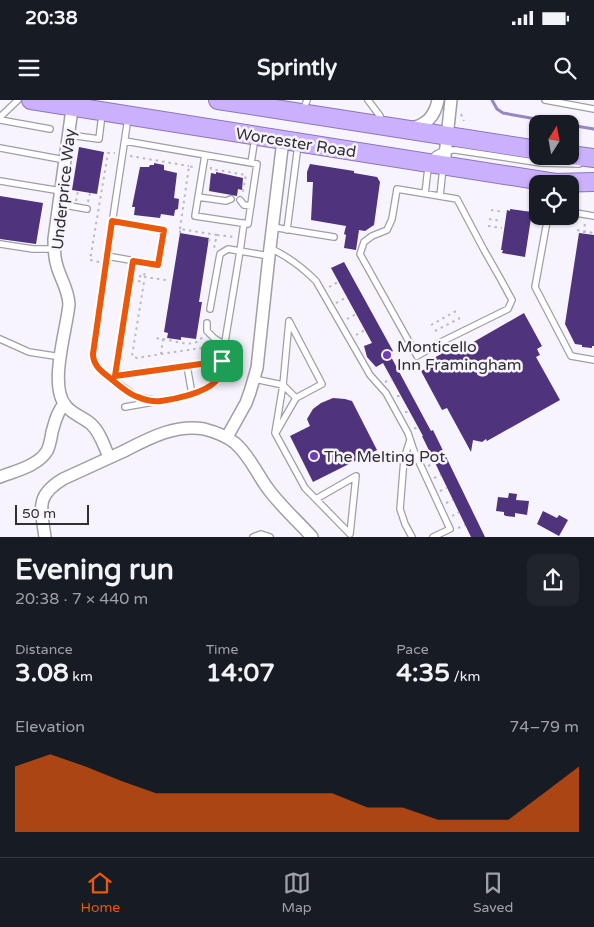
<!DOCTYPE html>
<meta charset="utf-8">
<style>
body{margin:0;font-family:"Varela Round",sans-serif;background:#20242c;color:#f1f3f6;height:100vh;display:flex;flex-direction:column;font-size:19px;white-space:nowrap}
*{box-sizing:border-box;margin:0}
p{font-size:16px;color:#9ea1a6}
.icon{flex:none;width:28px;height:28px;fill:none;stroke:currentColor;stroke-width:2;stroke-linecap:round;stroke-linejoin:round}
.map{position:relative;height:437px;overflow:hidden}
.side{display:flex;flex-direction:column;background:#171b24;flex:1}
.side>*{flex:none}
.needle{width:32px;rotate:11deg}
.controls{position:absolute;left:529px;top:15px;display:grid;gap:10px}
.controls a{display:grid;place-items:center;width:50px;height:50px;border-radius:10px;background:#171b24;box-shadow:0 1px 4px #0004;font-size:25px}
.scale{position:absolute;left:15px;bottom:12px;width:74px;box-sizing:border-box;padding-left:5px;border:2px solid #302f32;border-top:0;font-size:14px;line-height:18px;white-space:nowrap;color:#302f32;-webkit-text-stroke:4px #f7f4fe;paint-order:stroke}
.pin{position:absolute;display:grid;place-items:center;width:42px;height:42px;color:#fff;margin:-21px;border-radius:10px;box-shadow:0 2px 8px #0006}
.round{display:grid;place-items:center;flex:none;width:52px;height:52px;border-radius:10px;background:#20242c}
.head{display:flex;align-items:center;justify-content:space-between;height:85px;padding:0 15px}
h1{font-size:28px;font-weight:700;line-height:38px}
.stats{display:grid;grid-template-columns:repeat(3,1fr);gap:8px;height:85px;padding:5px 15px}
.stats div{display:grid;align-content:center}
.stats b{font-size:25px;font-weight:700}
.stats small{font-size:14px;font-weight:400}
.stats p{font-size:14px}
.chart{height:140px;padding:10px 15px}
.chart p{display:flex;justify-content:space-between}
.chart svg{width:100%;height:90px;margin-top:5px;fill:#ea580c;opacity:.7}
.status{display:flex;justify-content:space-between;align-items:center;height:35px;padding:0 25px;background:#171b24;direction:ltr}
.status svg{height:14px;fill:currentColor}
header{display:flex;justify-content:space-between;align-items:center;height:65px;padding:0 15px;background:#171b24;font-size:22px;font-weight:700}
.menu{display:flex;justify-content:space-around;align-items:center;height:70px;border-top:1px solid #363941;background:#171b24;font-size:14px;color:#9ea1a6}
.menu a{display:grid;justify-items:center;gap:2px}
.menu .selected{color:#ea580c}
.map>svg:first-child{display:block}
</style>
<div class="status"><b>20:38</b><svg viewBox="0 0 49 12"><path d="M0 12V9h3v3zM5 12V6h3v6zM10 12V3h3v9zM15 12V0h3v12zM26 1h20v11H26zM47 4h2v5h-2z"/></svg></div>
<header><svg class="icon" aria-label="menu" viewBox="0 0 24 24"><path d="M4 6h16M4 12h16M4 18h16"/></svg>Sprintly<svg class="icon" aria-label="search" viewBox="0 0 24 24"><circle cx="10" cy="10" r="6"/><path d="M15 15l6 6"/></svg></header>
<div class="map">
<svg width="594" height="437" viewBox="0 0 594 437">
<rect width="100%" height="100%" fill="#f7f4fe"/>
<g fill="none" stroke-linecap="round" stroke-linejoin="round">
<!-- stream -->
<path stroke="#9885c1" stroke-width="3" d="M492,0L497,9L503,13L564,24
M570,25L594,29"/>
</g>
<!-- building -->
<path fill="#4f337c" d="M79,47L104,52L97,94L72,90Z
M154,63L164,65V70L177,73L174,98L179,99L178,109L175,110L174,116L161,114L160,118L134,115L135,107H132L140,67H149L150,65H154Z
M310,64L354,71V73L377,77L380,82L374,125L365,131L359,130L356,150L344,148L346,135L344,134L346,126L311,120L313,82H307V72Z
M216,72L243,78L242,90L238,89L237,96L209,91L211,73L216,74Z
M0,96L43,103L36,144L0,139Z
M510,109L532,112L525,157L502,153L503,150H501L507,110L510,111Z
M180,133L209,138L199,202H202L196,239L181,237V240L167,238L168,233L164,232Z
M579,133L594,135V246H592V248L582,247V245L575,244L565,224Z
M344,162L393,251L389,253L431,331L433,330L485,437H471L422,336H423L383,263L376,267L367,257L364,246L372,243L331,168Z
M524,213L542,246L537,249L540,255L536,257L560,300L487,341L486,339L482,342L473,340L471,352L447,308L442,310L421,271L437,263L434,258L460,243L463,248Z
M333,298L345,299L352,301L377,350L313,382L290,336L310,326L307,319L313,309L321,303Z
M509,393L517,394L516,400L529,401L527,415L515,413V417L506,416L504,415V412L496,411L498,397L508,398Z
M543,411L557,418L559,415L568,420L559,436L537,424Z"/>
<g fill="none" stroke-linecap="round" stroke-linejoin="round">
<!-- service casing -->
<g stroke="#a09ea7" stroke-width="8">
<path id="service" d="M368,0L380,16L381,24
M545,0L594,9
M303,11L307,0
M0,17L18,0
M128,18L100,203L93,258L95,264L100,270L137,297L159,301
M0,20L50,29
M69,35L99,39L102,14
M125,41L257,64L248,124L195,116L205,55
M0,48L65,60
M251,63L255,38
M0,81L61,91
M397,89L457,99L484,150L500,178L512,200L508,209L441,242L417,256L360,154L364,142L372,136L387,130L392,119Z
M425,93C429,69 424,49 456,50L541,63L579,64
M440,96L443,68
M198,97L226,101L231,99
M240,100L244,105L251,106
M59,104L87,109
M570,112L594,116
M548,116L535,187L571,256L594,260
M272,127L334,137
M287,130L298,45
M0,144L33,149H54
M270,148C287,156 302,167 316,181L370,275L386,293L408,333L414,351L450,429L433,437
M107,156L158,165L164,130L112,121
M210,209L220,154L228,149L240,151L244,123
M207,223V231L214,238L225,245
M0,239L29,252L61,257
M187,266L192,294
M115,275L222,261
M254,279L283,285L275,333L305,388L350,434L356,376L316,399
M112,280L115,275L133,161
M125,307L159,301L192,294L205,290L216,282L220,272L240,151L269,156
M277,331L296,298L322,284L289,221L283,285L296,298
M410,340L404,359L400,409L405,424L412,437
M253,437L261,434L270,437"/>
</g>
<!-- minor casing -->
<g stroke="#a09ea7" stroke-width="14">
<path id="minor" d="M73,2L54,139C54,148 54,157 57,166C61,180 68,189 69,204C67,229 48,286 66,306C72,314 83,317 91,324C100,332 104,346 109,357
M410,28C426,26 435,16 438,0
M444,65L451,0
M227,337L246,303L250,292L257,268L269,156L283,40
M0,377C15,371 38,366 47,351C50,345 51,338 52,332C55,322 57,312 64,304
M45,437C41,408 35,396 63,379C83,370 102,361 122,352C148,339 174,324 204,329C216,332 226,336 235,343C249,355 256,372 266,386C279,405 297,420 312,437"/>
</g>
<!-- trunk casing -->
<g stroke="#8c76b7" stroke-width="20">
<path id="trunk" d="M31,0L562,84
M218,0L538,50
M570,55L594,58
M554,83L594,82"/>
</g>
<!-- path -->
<path stroke="#bbb9c1" stroke-width="2" stroke-dasharray="2.5 4" stroke-linecap="butt" d="M461,14L464,21
M130,56L189,66
M211,67V69L246,75L243,91H240V92
M76,101L78,91
M88,102L90,93
M491,110L504,112
M489,119L502,121
M488,126L502,128
M180,129L189,66L196,68
M577,130L594,133
M180,133V129L217,135L214,148
M584,133L585,122
M217,135L234,137
M208,140L216,141
M99,162L90,160L108,53H115
M139,176L144,177L145,169
M144,177L166,180
M138,181L144,182L132,256L137,258L161,254L163,239L155,238
M329,187L338,182
M336,203L347,197
M347,219L356,214
M431,225L456,211
M435,231L460,218
M356,235L365,230
M163,239C175,241 196,249 202,237
M161,254L208,247L206,242
M385,282L392,279
M397,296H403
M405,312H411
M414,328L420,329
M422,354L429,351
M428,366L435,363
M434,378L441,375
M440,391L447,388
M446,403L453,400
M452,416L459,412
M458,428L465,425"/>
<!-- service -->
<use href="#service" stroke="#fff" stroke-width="5.5"/>
<!-- minor -->
<use href="#minor" stroke="#fff" stroke-width="11"/>
<!-- trunk -->
<use href="#trunk" stroke="#cbb0fe" stroke-width="18"/>
</g>
<g fill="none" stroke-linecap="round" stroke-linejoin="round">
<!-- route casing -->
<g stroke="#fff" stroke-width="10">
<path id="route" d="M112,121L164,130L158,165L133,161L115,276L222,261C221,269 220,277 215,282C204,293 176,299 161,301C154,302 144,300 138,297C130,295 117,284 110,278C101,271 93,265 93,254Z"/>
</g>
<!-- route -->
<use href="#route" stroke="#ea580c" stroke-width="6"/>
</g>
<!-- markers -->
<g fill="#6f3db4" stroke="#f7f4fe" stroke-width="2">
<circle cx="387" cy="255" r="5"/>
<circle cx="314" cy="356" r="5"/>
</g>
<g text-anchor="middle" stroke-width="5" stroke-linejoin="round" paint-order="stroke">
<!-- street labels -->
<g font-size="16" fill="#302f32" stroke="#f7f4fe">
<text transform="translate(296 42) rotate(9)" y="6">Worcester Road</text>
<text transform="translate(63 89) rotate(-84)" y="6">Underprice Way</text>
</g>
<!-- poi labels -->
<g font-size="16" fill="#302f32" stroke="#f7f4fe" text-anchor="start">
<text x="397" y="252">Monticello<tspan x="397" dy="18">Inn Framingham</tspan></text>
<text x="324" y="362">The Melting Pot</text>
</g>
</g>
</svg>
<div class="controls">
<a><svg class="needle" viewBox="-14 -14 28 28"><path d="M0-13l5 13h-10z" fill="#e53935"/><path d="M0 13l5-13h-10z" fill="#9ea1a6"/></svg></a>
<a><svg class="icon" aria-label="locate" viewBox="0 0 24 24"><circle cx="12" cy="12" r="6"/><path d="M12 2v4M12 18v4M2 12h4M18 12h4"/></svg></a>
</div>
<div class="scale">50 m</div>
<div class="pin" style="left:222px;top:261px;background:#1e9e55"><svg class="icon" aria-label="arrive" viewBox="0 0 24 24"><path d="M6 21V4h12l-3 4 3 4H6"/></svg></div>
</div>
<section class="side">
<div class="head"><div><h1>Evening run</h1><p>20:38 · 7 × 440 m</p></div><a class="round"><svg class="icon" aria-label="share" viewBox="0 0 24 24"><path d="M12 15V3M7 8l5-5 5 5M5 13v7h14v-7"/></svg></a></div>
<div class="stats">
<div><p>Distance</p><b>3.08<small> km</small></b></div>
<div><p>Time</p><b>14:07</b></div>
<div><p>Pace</p><b>4:35<small> /km</small></b></div>
</div>
<div class="chart"><p><span>Elevation</span>74–79 m</p>
<svg viewBox="0 0 160 44" preserveAspectRatio="none"><path d="M0 44V12L10 6L20 12L30 19L40 25L50 25L60 25L70 25L80 25L90 25L100 32L110 32L120 38L130 38L140 38L150 25L160 12V44z"/></svg>
</div>
</section>
<nav class="menu">
<a class="selected"><svg class="icon" aria-label="home" viewBox="0 0 24 24"><path d="M3 11l9-7 9 7M6 9v11h12V9"/></svg>Home</a>
<a><svg class="icon" aria-label="map" viewBox="0 0 24 24"><path d="M3 6l6-2 6 2 6-2v14l-6 2-6-2-6 2zM9 4v14M15 6v14"/></svg>Map</a>
<a><svg class="icon" aria-label="saved" viewBox="0 0 24 24"><path d="M7 4h10v16l-5-4-5 4z"/></svg>Saved</a>
</nav>
